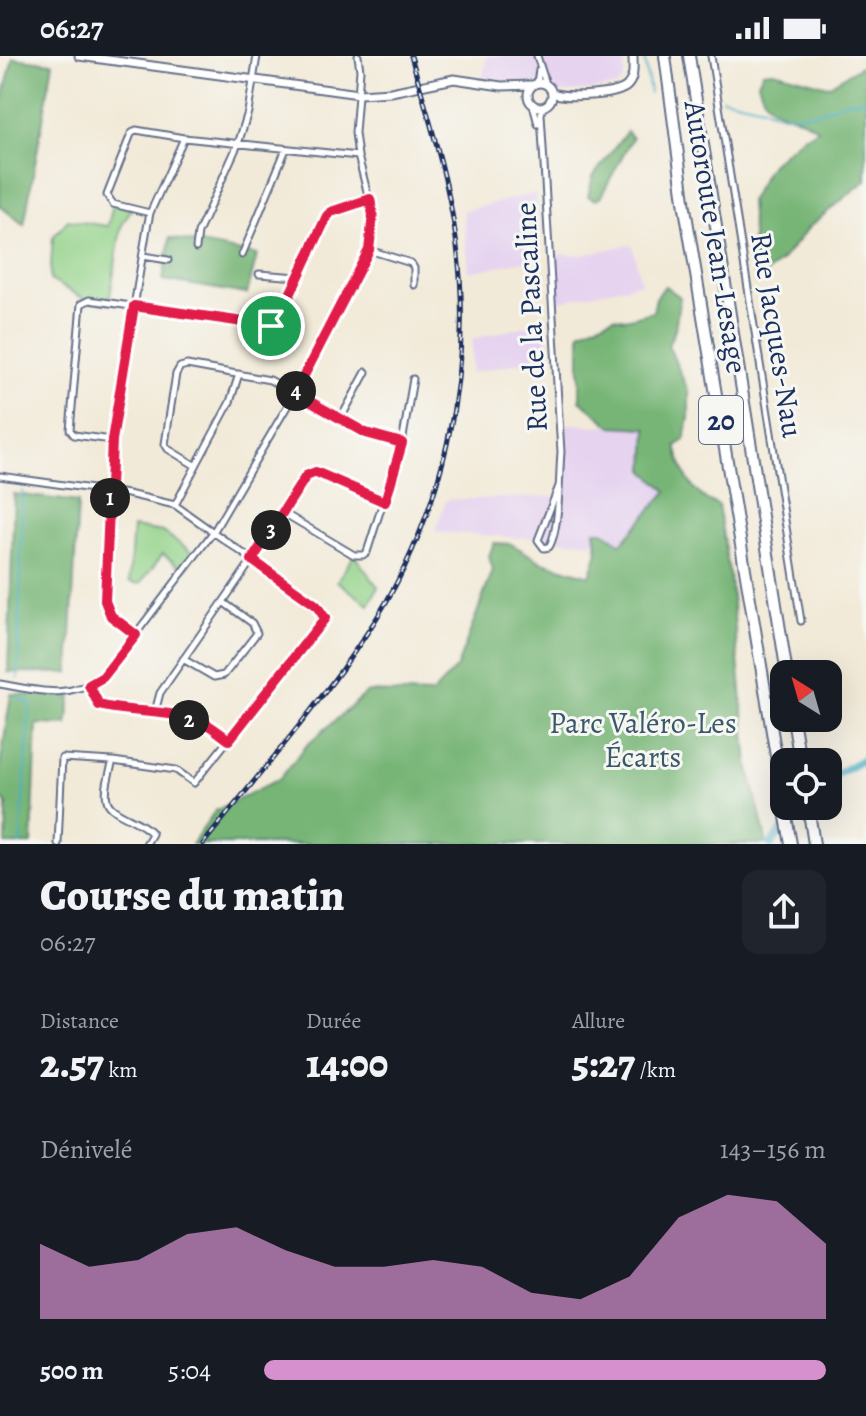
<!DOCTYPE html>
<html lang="fr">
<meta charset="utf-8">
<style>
body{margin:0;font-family:Alegreya,serif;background:#20242c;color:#f1f3f6;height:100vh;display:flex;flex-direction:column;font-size:30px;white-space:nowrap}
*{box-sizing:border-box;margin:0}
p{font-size:26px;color:#9ea1a6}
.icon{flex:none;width:44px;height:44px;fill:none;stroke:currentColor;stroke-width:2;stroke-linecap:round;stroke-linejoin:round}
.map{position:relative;height:788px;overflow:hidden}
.drawer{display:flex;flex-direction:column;background:#171b24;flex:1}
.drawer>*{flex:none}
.needle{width:52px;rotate:323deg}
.tools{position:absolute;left:770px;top:604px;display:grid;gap:16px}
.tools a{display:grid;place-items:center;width:72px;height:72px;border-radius:16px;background:#171b24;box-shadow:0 8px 32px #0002;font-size:40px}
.pin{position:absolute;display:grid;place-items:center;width:68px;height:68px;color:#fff;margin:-34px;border:4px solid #fff;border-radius:50%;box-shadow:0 2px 8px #0007}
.km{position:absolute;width:40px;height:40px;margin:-20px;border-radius:50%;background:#222;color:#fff;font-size:22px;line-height:40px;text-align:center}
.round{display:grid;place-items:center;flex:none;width:84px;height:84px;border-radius:16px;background:#20242c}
.summary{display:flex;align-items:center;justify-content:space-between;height:136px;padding:0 40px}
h1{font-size:44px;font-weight:800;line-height:60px}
.figures{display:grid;grid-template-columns:repeat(3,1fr);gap:12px;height:136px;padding:8px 40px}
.figures div{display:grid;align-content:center}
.figures b{font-size:40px;font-weight:800}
.figures small{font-size:22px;font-weight:400}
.figures p{font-size:22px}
.chart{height:224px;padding:16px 40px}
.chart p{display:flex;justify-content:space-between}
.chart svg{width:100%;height:144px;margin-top:8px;fill:#d690ce;opacity:.7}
ul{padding:0 40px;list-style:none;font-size:26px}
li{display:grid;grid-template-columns:128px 96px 1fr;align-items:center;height:60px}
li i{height:20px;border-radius:10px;background:#d690ce}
.status{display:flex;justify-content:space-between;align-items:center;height:56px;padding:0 40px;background:#171b24;direction:ltr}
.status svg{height:22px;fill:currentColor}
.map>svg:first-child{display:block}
</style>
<div class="status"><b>06:27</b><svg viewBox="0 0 49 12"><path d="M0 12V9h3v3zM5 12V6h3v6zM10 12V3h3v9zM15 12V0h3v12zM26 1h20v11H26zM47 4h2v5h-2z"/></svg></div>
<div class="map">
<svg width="866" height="788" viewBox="0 0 866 788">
<rect width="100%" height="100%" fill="#f6f6f2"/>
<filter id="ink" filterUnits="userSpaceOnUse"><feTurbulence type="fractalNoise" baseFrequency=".0125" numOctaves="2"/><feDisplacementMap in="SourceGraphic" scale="16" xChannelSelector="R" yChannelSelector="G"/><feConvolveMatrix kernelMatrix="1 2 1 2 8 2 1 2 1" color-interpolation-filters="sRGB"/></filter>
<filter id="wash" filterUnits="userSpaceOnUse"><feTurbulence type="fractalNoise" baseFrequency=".006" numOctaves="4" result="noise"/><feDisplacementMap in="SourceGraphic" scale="32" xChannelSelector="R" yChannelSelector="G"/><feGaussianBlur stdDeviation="1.8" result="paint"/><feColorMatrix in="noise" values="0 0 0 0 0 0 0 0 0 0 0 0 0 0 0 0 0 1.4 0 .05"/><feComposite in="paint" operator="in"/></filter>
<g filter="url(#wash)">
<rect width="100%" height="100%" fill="#f2ead8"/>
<!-- built -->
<path fill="#e6d3f0" d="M487,0H623L625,19L621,27L616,31L563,37L541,36L483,24Z
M536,137L540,202L469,216L463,155Z
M632,188L641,227L556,246L553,198L582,199Z
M546,265L548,300L471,317L473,283Z
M565,368L647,372L645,415L667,434L620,488L594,480L598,487L435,476L446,444L561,440Z"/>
<!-- green -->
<path fill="#94d38a" stroke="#588174" stroke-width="2" d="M113,148L131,153L121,171L109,247L84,245L83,242L50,224L53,181L68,164L108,170Z
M133,471L163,476L196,499L185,514L163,498L140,528L129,526Z
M354,499L378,531L369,549L337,525Z"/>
<!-- forest -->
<path fill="#77b576" stroke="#49726a" stroke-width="2" d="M13,2L53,7L24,169L0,150V55Z
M866,7V124L809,171L782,204L755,226L750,144L771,108L800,83L818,73C790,51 769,67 758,26L763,16L774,15L828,30Z
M627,75L632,82L600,142L595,144L588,140L593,121Z
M170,182L257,199L247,238L163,224Z
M665,230L680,241L675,273L668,289L689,337V361L685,384L676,390C682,415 691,440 718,449L731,530L748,708L767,788H192L215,755L279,723L307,689L368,636L432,638L457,611L493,514L489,500L494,487L511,488L542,506L590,520L598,496L595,475H603L621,488L667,435L645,415L647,372L611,370L580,344V276L614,261L626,263L653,256L656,242Z
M14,438L78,446L69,617L8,616Z
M11,638L71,640L67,669L37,668L32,788H6L7,748L0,741V710Z"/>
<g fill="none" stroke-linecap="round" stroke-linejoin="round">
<!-- stream -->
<path stroke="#47aec7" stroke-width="2" d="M644,0L650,37
M722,42L763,51L775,57L795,59L815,57L848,45L866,43
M18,623L22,435
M17,642L30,647L20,788"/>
<!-- river -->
<path stroke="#47aec7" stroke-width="8" d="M828,723L866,702
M771,788L802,750"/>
</g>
</g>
<g filter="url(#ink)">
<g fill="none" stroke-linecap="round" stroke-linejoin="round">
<!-- street casing -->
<g stroke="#667089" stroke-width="9">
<path id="street" d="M537,0L546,28
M711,0L801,565
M537,27L539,14
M533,49L538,68
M543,51L541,58L561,396C559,418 560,474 549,491L544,492L538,484L559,430
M150,157L113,148L107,139L131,78L136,74L184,82L358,100
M196,192L198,177L238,88L248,56L257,0
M369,194L411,207L414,212V229
M242,199L286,93
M143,200L168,204
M259,218L298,221
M341,362L366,316
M112,384L74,379L70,374L81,248L89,244L271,270L278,264L327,160L331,156L370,143
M196,410L168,393L165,388L176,318L180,311L187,309L270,324L366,377L402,387
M0,420L128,438L175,449L316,549L325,562L194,727L176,714L113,705L62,702L58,788
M175,449L230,346L239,318
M282,456L354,499H363L367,496L402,387L413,323
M136,579L111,560L105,545L112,384L147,172L150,157L184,82
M183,603L214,621L224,619L257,577L252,567L223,546
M0,628C40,635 66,644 103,621L214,475L295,337L360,215L369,194L373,159L358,100L355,77L360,14L358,0
M89,629L99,649C132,658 178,653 208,669C215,673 222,679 229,684
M155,656L160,637L252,504L306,420L316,416L385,446
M113,705C110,716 104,733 107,744C110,759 143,764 152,778L146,788"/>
</g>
<!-- secondary casing -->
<g stroke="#667089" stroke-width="11">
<path id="secondary" d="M79,0L359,38L391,36L454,23L501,30L532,29
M528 39a12 12 0 1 1 24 0a12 12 0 1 1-24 0Z
M552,37C565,42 617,40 627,30C635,22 633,11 633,0"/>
</g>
<!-- highway casing -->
<g stroke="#667089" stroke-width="14">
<path id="highway" d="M665,0L685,152L784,748
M689,0L787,618
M793,662L800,706
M784,750L791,788
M808,750L814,788"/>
</g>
<!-- street -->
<use href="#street" stroke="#fff" stroke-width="5"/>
<!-- secondary -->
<use href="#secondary" stroke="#fff" stroke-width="7"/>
<!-- highway -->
<use href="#highway" stroke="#fff" stroke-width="10"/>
<!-- rail casing -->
<g stroke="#1b2f5e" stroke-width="5">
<path id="rail" d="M203,788C258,719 318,651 367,577C443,463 475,318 456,183C448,121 428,60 411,0"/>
</g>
<!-- rail -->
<use href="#rail" stroke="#f6f6f2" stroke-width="2" stroke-dasharray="6" stroke-linecap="butt"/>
</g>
</g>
<g fill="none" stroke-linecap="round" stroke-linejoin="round" filter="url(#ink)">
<!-- route casing -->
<g stroke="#fff" stroke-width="16">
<path id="route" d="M370,143L373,159L369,194L295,337L366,377L402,387L385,446L316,416L306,420L252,504L316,549L325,562L229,684C222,679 215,673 208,669C178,653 132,658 99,649L89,629L103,621L136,579L111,560L105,545L112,384L134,250L271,270L278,264L327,160L331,156Z"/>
</g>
<!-- route -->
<use href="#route" stroke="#e11d48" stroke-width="10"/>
</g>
<g text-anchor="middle" stroke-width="6" stroke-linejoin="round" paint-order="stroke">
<!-- shield labels -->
<rect fill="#f6f6f2" stroke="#5d6b8a" stroke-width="2" x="699" y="340" width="44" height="48" rx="6"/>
<g font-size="28" font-weight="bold" fill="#1b2f5e">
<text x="721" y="374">20</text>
</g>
<!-- street labels -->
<g font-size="30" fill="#1b2f5e" stroke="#f6f6f2">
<text transform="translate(716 181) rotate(81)" y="10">Autoroute Jean-Lesage</text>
<text transform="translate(531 261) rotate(-93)" y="10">Rue de la Pascaline</text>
<text transform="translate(777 279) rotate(81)" y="10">Rue Jacques-Nau</text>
</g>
<!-- park labels -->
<g font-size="30" fill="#395869" stroke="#f6f6f2">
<text x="643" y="677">Parc Valéro-Les<tspan x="643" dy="34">Écarts</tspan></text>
</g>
</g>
</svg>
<div class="tools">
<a><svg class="needle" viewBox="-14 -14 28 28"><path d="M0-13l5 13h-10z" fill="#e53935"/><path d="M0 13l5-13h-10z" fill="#9ea1a6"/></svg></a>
<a><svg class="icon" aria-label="locate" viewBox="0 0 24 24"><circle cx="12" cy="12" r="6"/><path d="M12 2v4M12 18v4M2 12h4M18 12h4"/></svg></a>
</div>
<div class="pin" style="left:271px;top:270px;background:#1e9e55"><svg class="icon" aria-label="arrive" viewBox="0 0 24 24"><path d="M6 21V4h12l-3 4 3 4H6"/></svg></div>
<b class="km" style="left:110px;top:442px">1</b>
<b class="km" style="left:189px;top:664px">2</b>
<b class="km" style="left:271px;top:474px">3</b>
<b class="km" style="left:296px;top:335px">4</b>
</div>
<section class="drawer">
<div class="summary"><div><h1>Course du matin</h1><p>06:27</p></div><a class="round"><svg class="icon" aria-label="share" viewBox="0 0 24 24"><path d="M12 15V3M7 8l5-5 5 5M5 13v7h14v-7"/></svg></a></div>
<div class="figures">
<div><p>Distance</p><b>2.57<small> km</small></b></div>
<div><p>Durée</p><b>14:00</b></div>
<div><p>Allure</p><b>5:27<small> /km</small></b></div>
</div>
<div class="chart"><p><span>Dénivelé</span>143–156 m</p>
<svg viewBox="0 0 160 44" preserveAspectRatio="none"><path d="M0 44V21L10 28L20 26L30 18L40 16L50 23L60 28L70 28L80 26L90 28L100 36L110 38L120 31L130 13L140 6L150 8L160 21V44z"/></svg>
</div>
<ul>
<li><b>500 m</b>5:04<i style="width:100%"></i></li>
</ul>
</section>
